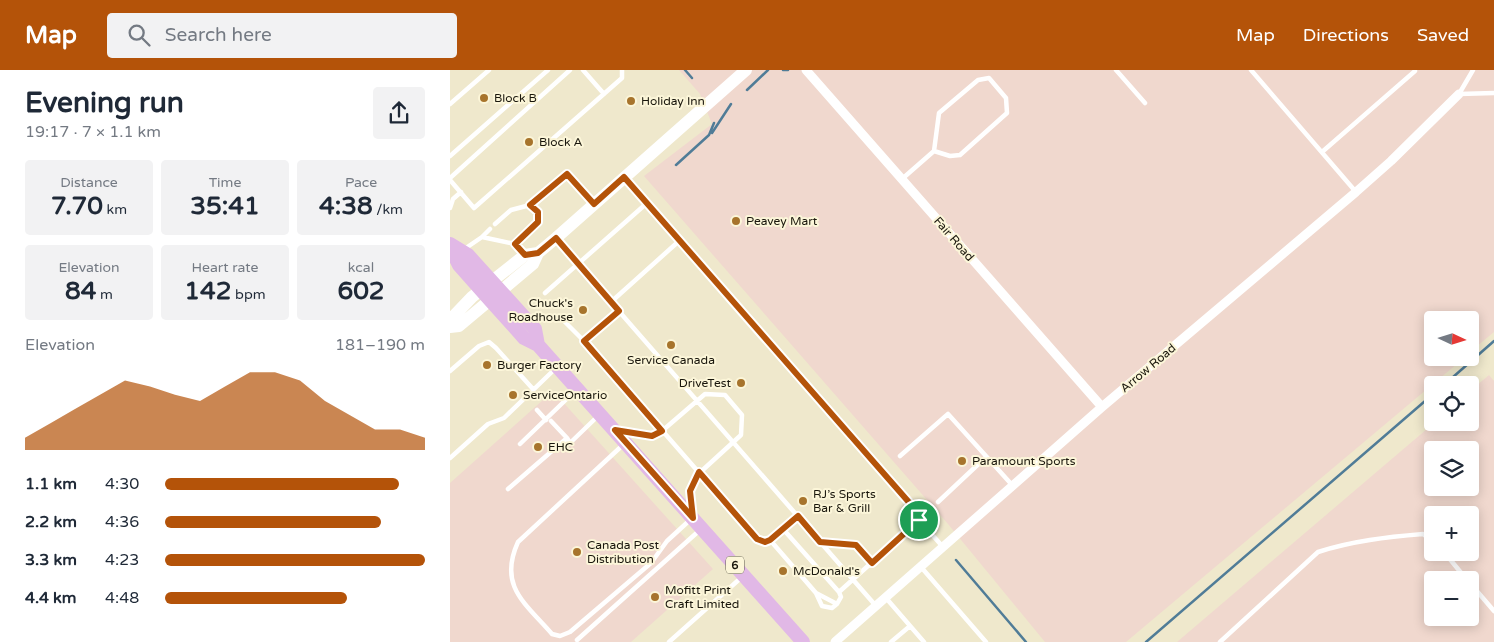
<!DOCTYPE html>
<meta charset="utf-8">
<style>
body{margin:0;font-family:"Varela Round",sans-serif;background:#f2f2f3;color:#1f2937;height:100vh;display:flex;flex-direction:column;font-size:19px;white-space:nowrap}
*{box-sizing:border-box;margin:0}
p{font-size:16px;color:#747a83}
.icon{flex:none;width:28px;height:28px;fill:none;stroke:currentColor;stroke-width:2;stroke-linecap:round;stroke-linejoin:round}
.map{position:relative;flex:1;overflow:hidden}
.panel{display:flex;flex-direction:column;background:#fff;width:450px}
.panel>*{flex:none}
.needle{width:32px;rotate:94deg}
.fabs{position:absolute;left:974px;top:241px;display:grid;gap:10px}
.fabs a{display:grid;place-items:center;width:55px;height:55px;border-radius:5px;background:#fff;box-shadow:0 2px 12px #0003;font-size:25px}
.pin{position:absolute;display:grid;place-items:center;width:42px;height:42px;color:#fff;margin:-21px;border:2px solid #fff;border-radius:50%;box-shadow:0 1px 5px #0007}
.round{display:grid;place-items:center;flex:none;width:52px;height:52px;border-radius:5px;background:#f2f2f3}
.headline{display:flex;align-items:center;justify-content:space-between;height:85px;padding:0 25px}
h1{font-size:28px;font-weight:700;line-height:38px}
.stats{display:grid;grid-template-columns:repeat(3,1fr);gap:8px;height:85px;padding:5px 25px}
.stats div{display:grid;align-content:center;border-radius:5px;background:#f2f2f3;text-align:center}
.stats b{font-size:25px;font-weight:700}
.stats small{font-size:14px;font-weight:400}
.stats p{font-size:14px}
.chart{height:140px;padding:10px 25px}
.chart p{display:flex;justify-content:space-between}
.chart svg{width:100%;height:90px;margin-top:5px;fill:#b45309;opacity:.7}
ul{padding:0 25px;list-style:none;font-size:16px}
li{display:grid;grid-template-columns:80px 60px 1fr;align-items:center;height:38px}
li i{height:12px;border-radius:6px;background:#b45309}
header{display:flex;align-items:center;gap:30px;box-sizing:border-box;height:70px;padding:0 25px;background:#b45309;color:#fff}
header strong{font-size:24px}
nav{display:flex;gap:28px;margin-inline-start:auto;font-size:18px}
.search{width:350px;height:45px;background:#f2f2f3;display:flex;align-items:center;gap:12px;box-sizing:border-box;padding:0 18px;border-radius:5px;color:#747a83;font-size:19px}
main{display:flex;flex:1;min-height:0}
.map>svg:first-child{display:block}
</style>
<header>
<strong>Map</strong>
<div class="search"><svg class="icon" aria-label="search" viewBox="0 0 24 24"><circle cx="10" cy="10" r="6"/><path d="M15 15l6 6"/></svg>Search here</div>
<nav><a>Map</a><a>Directions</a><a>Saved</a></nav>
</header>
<main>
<section class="panel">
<div class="headline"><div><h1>Evening run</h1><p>19:17 · 7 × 1.1 km</p></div><a class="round"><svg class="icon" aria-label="share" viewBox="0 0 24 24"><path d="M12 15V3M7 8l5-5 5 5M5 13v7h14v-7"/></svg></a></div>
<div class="stats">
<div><p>Distance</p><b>7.70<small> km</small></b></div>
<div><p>Time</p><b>35:41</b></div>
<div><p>Pace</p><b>4:38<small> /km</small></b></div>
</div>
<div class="stats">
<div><p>Elevation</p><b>84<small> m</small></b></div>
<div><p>Heart rate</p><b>142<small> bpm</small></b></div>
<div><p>kcal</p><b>602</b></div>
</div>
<div class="chart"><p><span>Elevation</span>181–190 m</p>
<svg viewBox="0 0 160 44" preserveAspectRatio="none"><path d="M0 44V38L10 31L20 24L30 17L40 10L50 13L60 17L70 20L80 13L90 6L100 6L110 10L120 20L130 27L140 34L150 34L160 38V44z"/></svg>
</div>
<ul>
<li><b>1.1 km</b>4:30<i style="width:90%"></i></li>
<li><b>2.2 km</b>4:36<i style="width:83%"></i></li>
<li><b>3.3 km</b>4:23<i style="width:100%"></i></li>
<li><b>4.4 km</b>4:48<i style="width:70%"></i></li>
</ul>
</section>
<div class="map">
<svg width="1044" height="572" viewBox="0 0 1044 572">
<rect width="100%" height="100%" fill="#efe8cc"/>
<!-- industrial -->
<path fill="#f0d8ce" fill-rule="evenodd" d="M229,0H1044V262L1020,282V250H982V288H1014L676,572H595L498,454L194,106L262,54L250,24Z
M1039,305L1044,311V572H727L984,353L1020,352V321ZM982,380H1020V418H982ZM982,445H1020V482H982ZM982,510H1020V548H982Z
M103,321L263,499L181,572H0V413Z"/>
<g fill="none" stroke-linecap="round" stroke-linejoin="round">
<!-- stream -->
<path stroke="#507c97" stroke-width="2.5" d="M235,0L242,8
M333,0H338
M297,20L318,0
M262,63L281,34
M226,95L259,65L264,53
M994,315L1044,271
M506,490L576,572
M696,572L982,325"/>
<!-- lane -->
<path stroke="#fff" stroke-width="4.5" d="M133,0L154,24
M666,0L695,33
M801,0L906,122
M1009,24L1044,23
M1009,24L1023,0
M0,34L39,0
M872,82L965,1
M0,86L98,0
M0,108L120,0
M175,108L463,438L469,450L493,477
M452,109L484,81L489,43L528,10L539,8L556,28L557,43L510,85L500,86L484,81
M0,110L24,138L172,8V0
M0,138L3,129L11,122
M45,154L61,140L80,135
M32,167L40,159
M106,169L426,536
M65,174L88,152V142L80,135L117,104L144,134
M13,180L32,167L65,174L73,183
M95,223L197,133
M161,232L229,171
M113,250L134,271L307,469C319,475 325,466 333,459
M134,271L169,241
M0,301L29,276L39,272L46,278L83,319
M87,340L96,350
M101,351L117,368
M171,361L202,366L212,361L255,324L275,325L292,345L291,365L244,408L240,421L242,442
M175,373L68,472C48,516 75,533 102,564L110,566L120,562L201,493L217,471L241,449
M70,374L126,320
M450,386L498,344L563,416
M0,388L38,354L54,348L107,297
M58,419L117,368L120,373L149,345
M488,432L536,387
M348,446L333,459L389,522L469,450
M320,470L366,523L387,534L391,527L389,522
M371,472L406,475L422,493
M994,482L1017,510
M471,497L536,572
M1020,513L1044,541
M366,523L372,536L382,538L387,534
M436,528L474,572
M127,570L251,459
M219,572L293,506
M441,572L460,556
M770,572L868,482C902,471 937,467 973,464L982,471"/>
<!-- street -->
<path stroke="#fff" stroke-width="9" d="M356,0L652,337
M385,572L652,337L906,122L941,91L1009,24"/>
<!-- secondary -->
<path stroke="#fff" stroke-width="12" d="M0,250L22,227L75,185L88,183L106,168L296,0
M0,257L9,256L83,194L88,183"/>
<!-- primary -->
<path stroke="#e1b8e6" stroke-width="14" d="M0,174L18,185L85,259L88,275
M0,177L9,195L40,230L74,268L88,275L353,572"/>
</g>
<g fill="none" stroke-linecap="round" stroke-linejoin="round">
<!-- route casing -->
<g stroke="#fff" stroke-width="10">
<path id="route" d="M117,104L144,134L174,107L464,438L469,450L422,493L406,475L370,472L348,446L320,470L315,472L307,469L249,402L240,421L243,448L165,360L202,366L212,361L134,271L169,241L106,168L88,183L75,185L65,174L88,152V142L80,135Z"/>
</g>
<!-- route -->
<use href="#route" stroke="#b45309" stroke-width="6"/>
</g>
<!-- markers -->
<g fill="#a7742c" stroke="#fcf6d9" stroke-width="2">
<circle cx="34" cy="28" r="5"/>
<circle cx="181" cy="31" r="5"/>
<circle cx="79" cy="72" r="5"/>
<circle cx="286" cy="151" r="5"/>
<circle cx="133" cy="240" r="5"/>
<circle cx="221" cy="275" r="5"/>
<circle cx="37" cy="295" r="5"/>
<circle cx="291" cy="313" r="5"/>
<circle cx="63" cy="325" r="5"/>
<circle cx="88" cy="377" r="5"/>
<circle cx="512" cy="391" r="5"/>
<circle cx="353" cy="431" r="5"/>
<circle cx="127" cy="482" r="5"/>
<circle cx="333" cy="501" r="5"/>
<circle cx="205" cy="527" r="5"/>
</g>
<g text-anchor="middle" stroke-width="4" stroke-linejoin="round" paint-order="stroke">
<!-- shield labels -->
<rect fill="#fcf6d9" stroke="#5d594a" stroke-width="1" x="276" y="486.5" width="18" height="17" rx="4"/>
<g font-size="11" font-weight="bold" fill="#19160c">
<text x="285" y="499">6</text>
</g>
<!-- poi labels -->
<g font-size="12" fill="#19160c" stroke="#fcf6d9" text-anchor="start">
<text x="44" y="32">Block B</text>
<text x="191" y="35">Holiday Inn</text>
<text x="89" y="76">Block A</text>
<text x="296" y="155">Peavey Mart</text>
<text x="123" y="237" text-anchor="end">Chuck's<tspan x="123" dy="14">Roadhouse</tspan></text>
<text x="221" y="294" text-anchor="middle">Service Canada</text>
<text x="47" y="299">Burger Factory</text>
<text x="281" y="317" text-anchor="end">DriveTest</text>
<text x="73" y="329">ServiceOntario</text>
<text x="98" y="381">EHC</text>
<text x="522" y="395">Paramount Sports</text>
<text x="363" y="428">RJ’s Sports<tspan x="363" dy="14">Bar &amp; Grill</tspan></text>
<text x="137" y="479">Canada Post<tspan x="137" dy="14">Distribution</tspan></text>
<text x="343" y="505">McDonald's</text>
<text x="215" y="524">Mofitt Print<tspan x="215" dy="14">Craft Limited</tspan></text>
</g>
<!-- street labels -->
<g font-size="12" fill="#19160c" stroke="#fcf6d9">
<text transform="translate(504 169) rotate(49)" y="4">Fair Road</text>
<text transform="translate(698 298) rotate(-40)" y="4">Arrow Road</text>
</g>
</g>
</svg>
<div class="fabs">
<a><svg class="needle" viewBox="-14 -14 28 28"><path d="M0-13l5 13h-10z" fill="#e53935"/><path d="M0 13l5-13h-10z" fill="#747a83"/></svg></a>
<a><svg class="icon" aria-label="locate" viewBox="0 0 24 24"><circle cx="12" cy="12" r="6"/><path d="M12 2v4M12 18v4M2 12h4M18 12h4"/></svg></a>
<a><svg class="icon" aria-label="layers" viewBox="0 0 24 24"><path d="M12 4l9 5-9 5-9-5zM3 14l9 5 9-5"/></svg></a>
<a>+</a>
<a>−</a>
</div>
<div class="pin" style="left:469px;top:450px;background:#1e9e55"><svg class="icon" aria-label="arrive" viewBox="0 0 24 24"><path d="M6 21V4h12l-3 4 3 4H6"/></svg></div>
</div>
</main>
